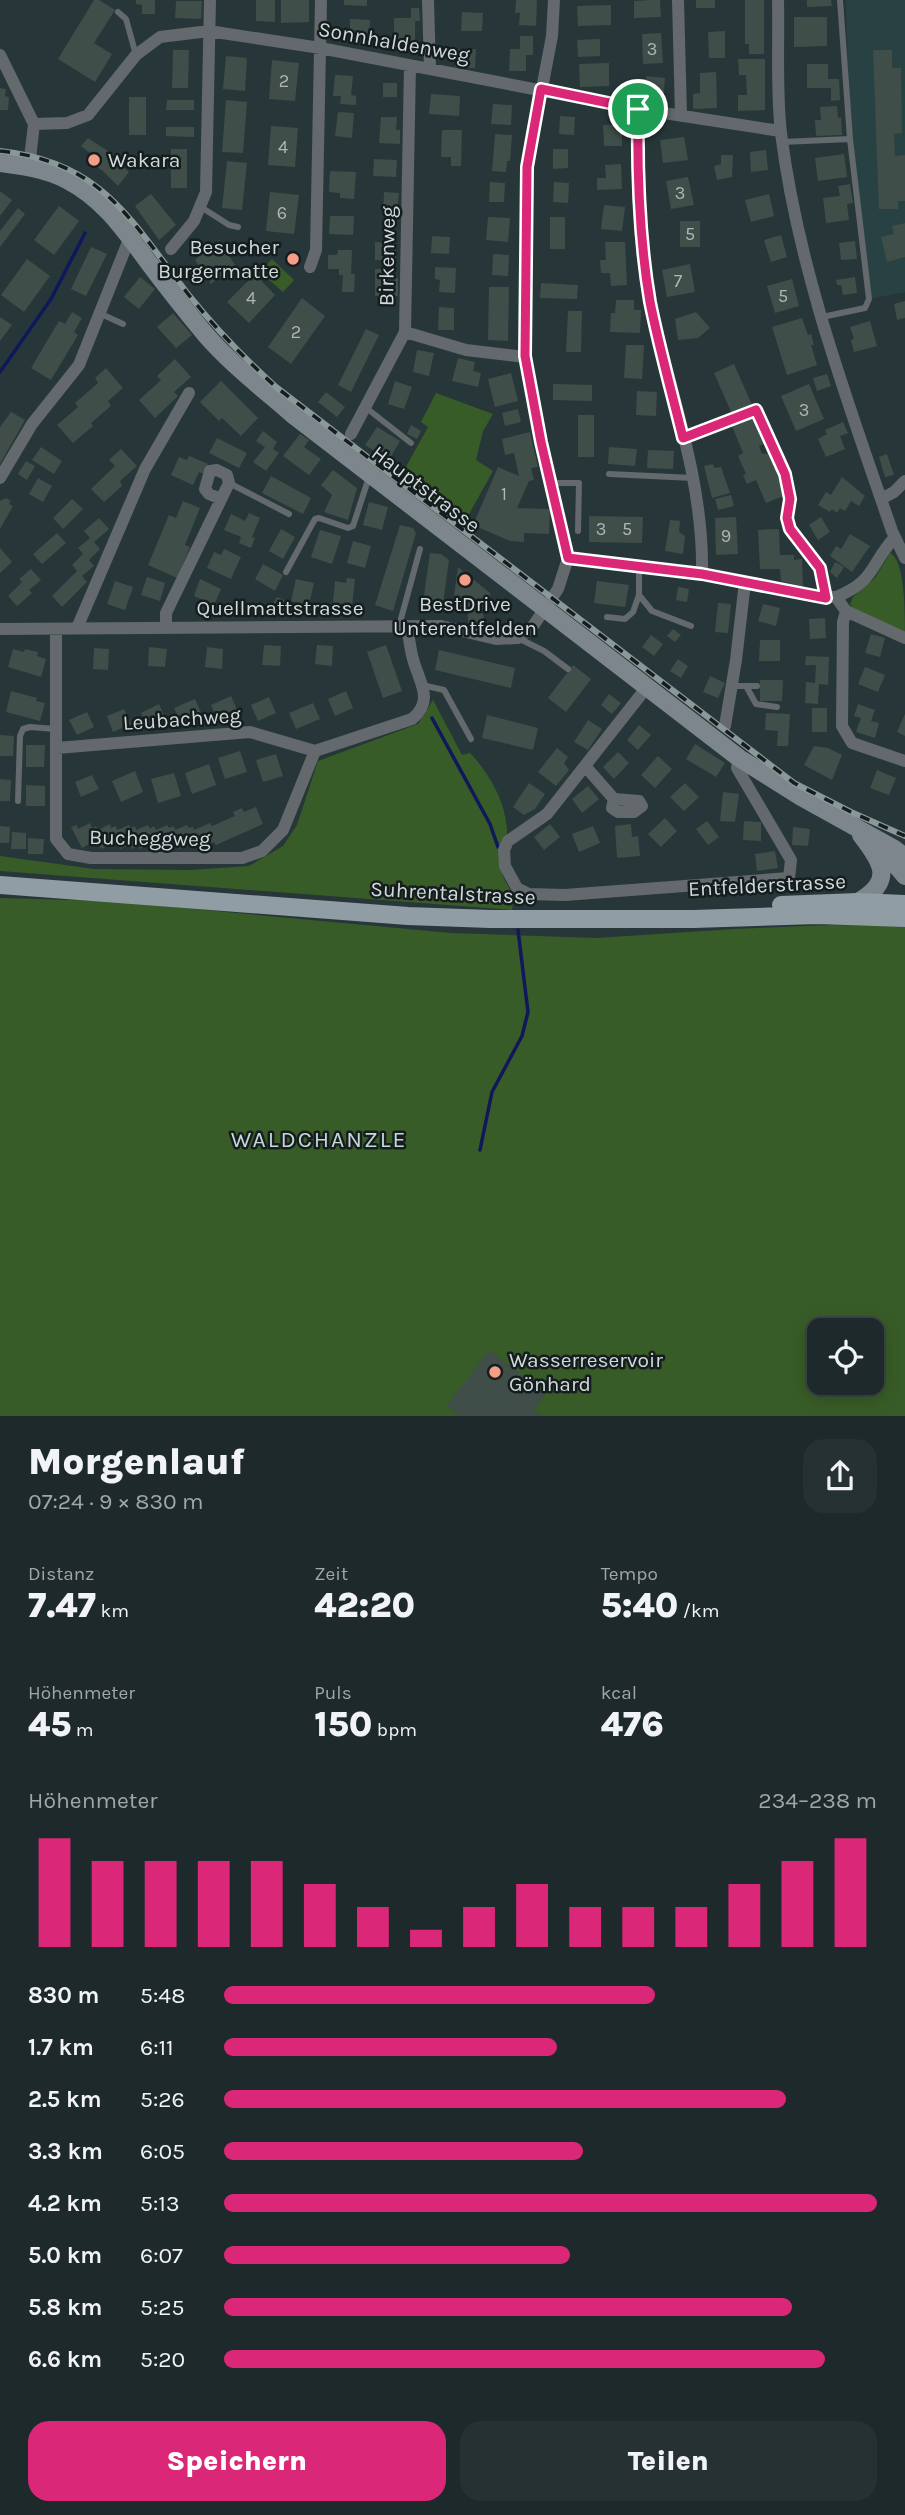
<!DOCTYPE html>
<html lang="de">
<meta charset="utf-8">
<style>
body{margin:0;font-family:Karla,sans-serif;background:#253133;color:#f1f3f6;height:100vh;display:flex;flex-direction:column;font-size:26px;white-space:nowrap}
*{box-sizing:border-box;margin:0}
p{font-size:23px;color:#a0a6a9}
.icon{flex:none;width:38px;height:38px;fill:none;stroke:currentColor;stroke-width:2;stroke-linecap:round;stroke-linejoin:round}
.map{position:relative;height:1416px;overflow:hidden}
.panel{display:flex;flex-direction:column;background:#1d292b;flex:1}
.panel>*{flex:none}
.fabs{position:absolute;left:807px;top:1318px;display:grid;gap:14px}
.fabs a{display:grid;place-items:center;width:77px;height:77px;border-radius:14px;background:#1d292b;box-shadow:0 4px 18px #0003,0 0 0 2px #3b4547;font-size:35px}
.pin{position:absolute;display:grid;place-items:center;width:60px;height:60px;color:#fff;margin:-30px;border:4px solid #fff;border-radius:50%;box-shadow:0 2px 7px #0007}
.round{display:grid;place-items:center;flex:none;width:74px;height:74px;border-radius:21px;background:#253133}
.head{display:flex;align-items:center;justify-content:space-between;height:119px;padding:0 28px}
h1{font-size:38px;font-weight:800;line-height:52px}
.figures{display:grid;grid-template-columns:repeat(3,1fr);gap:10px;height:119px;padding:7px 28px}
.figures div{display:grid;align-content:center}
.figures b{font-size:35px;font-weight:800}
.figures small{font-size:19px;font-weight:400}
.figures p{font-size:19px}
.chart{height:196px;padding:14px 28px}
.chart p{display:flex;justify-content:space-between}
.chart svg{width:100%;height:126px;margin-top:7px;stroke:#db2777;stroke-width:6}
.primary-button{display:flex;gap:14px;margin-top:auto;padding:14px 28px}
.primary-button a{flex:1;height:80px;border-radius:21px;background:#db2777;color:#fff;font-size:28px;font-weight:800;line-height:80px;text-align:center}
.primary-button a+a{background:#253133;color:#f1f3f6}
ul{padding:0 28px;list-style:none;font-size:23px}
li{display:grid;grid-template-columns:112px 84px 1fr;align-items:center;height:52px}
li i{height:18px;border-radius:9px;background:#db2777}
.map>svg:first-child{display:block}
</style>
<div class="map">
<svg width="905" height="1416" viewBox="0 0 905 1416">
<rect width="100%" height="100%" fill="#273739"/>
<!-- built -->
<path fill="#284244" d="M846,0H905V292L869,299L850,139Z"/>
<!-- green -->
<path fill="#385c27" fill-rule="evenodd" d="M272,259L294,280L283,292L260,272Z
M436,393L493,414L483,431L476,460L493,471L464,523L402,474L428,427L421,422Z
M890,553C905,559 905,614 905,633L853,609L850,604L853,597L875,578Z
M433,700L462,755L470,753C489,773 506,802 507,831C507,843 498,858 501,869C505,888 516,888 512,910L0,871V856L94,869L190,870L249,866L283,846L297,825L318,761L418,724Z
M0,898L107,901L451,933L596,938L735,929L830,925L905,926V1416H0ZM819,1330H872V1382H819Z"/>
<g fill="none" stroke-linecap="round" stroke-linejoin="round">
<!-- stream -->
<path stroke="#10175b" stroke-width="3.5" d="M0,372L51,299L85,233
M432,718L490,824L498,847
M480,1150L492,1092L522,1036L528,1012L518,930"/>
</g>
<!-- building -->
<path fill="#3f4e48" d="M94,0H99L115,10L94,43L112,54L95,82L58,59Z
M136,0H155V14H142V5L136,4Z
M256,0H275V22L256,21Z
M281,0H309V22L281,23Z
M344,0H367V6L344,5Z
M516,0H537L536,26L519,25L520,13H515Z
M650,0H660L661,17L634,18V1Z
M696,0H715V8H696Z
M745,0H764V54H749V44H745Z
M807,0H831L832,6L807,7Z
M176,1H202L201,19L175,18Z
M611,5V25L578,26L577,6Z
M411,8H419L420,21H415V42H394V18H411Z
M462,12L483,13L482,31H461Z
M794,17H827V46L794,47Z
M350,19L370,20L369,44H350Z
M725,31V58H709L708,32Z
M661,33L663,63L643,64L642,34Z
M520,36H533V55H526V71H509L510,49H520Z
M600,39V56L578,57L577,40Z
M455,49H476L475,68L455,67Z
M173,50H189L188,88H172Z
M873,50H892V68H901L902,133L894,134L895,156L905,155V201H898V209H879Z
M226,56L247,58L245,91L223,89Z
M738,59H765V110L738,111V95H747L746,75H739Z
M272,60L299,63L295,101L269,99Z
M609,63V86L580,87L579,64Z
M807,64H828V79H839L840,100L831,101V88H807Z
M716,72L717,108L693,109V94L700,93V73Z
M335,75L353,76L351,95L356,96V105L340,104L341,96H333Z
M646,76L665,78L663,102L644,100Z
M383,83H397V97H383Z
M0,88L6,89L5,96L9,97L8,110H0Z
M431,94L460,96L459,116L429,114Z
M129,97H146V135H129Z
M167,100H194V110H166Z
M226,100L247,102L243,153L222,152Z
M493,104L512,105L511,125L491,124Z
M837,106L838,118L841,117L842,135L816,136L815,120H821L820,107Z
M338,112L354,113L352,138L335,136Z
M560,116L575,117L574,135L559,134Z
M381,117H397L396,130H400V144L379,143Z
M622,124V146H604L603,125Z
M271,126L298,128L295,167L268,165Z
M166,127H194V137L166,136Z
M442,130H462L461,166H451V157H441Z
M495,134L512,135L510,161H507L506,172L492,171Z
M684,137L688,160L663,163L660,140Z
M88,138L114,155L113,158L129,172L118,186L103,171L85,159L90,153L81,146Z
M171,149H187V188H171Z
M553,149H568V168L553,169Z
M766,150L768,170L751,172L750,152Z
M844,154L847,177L818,181L815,158Z
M721,155H733L732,177L717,180L714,166L721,164Z
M374,159L397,160L396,177L373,176Z
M227,161L247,163L242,210L222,208Z
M621,164L622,189L597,190V178H606L605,165Z
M330,171L356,172L354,199L340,198V193L329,192Z
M688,177L694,205L671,209L666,181Z
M490,182L505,183L504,202H489Z
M554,182L569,183L568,203L553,202Z
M850,184L853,203L847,204L849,220L826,223L823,198L840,196L838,186Z
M0,191L12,200L0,216Z
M270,192L299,195L294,234L266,231Z
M384,192L399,193L397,214L383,213Z
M151,194L176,225L159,240L135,206Z
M769,194L774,216L751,222L745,200Z
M604,205L625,207L622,231L601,229Z
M59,206L79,221L54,255L34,240Z
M18,208L25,214L0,247V231Z
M330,216H354L353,235L329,234Z
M488,217L510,218L508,242L486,240Z
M550,217H565V249H550Z
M680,221H700V247H680Z
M905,223V257L887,262L881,237L894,234L892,226Z
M781,235L787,257L771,262L764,240Z
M432,236L450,237L449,254L431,253Z
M219,240L235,265L211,284L195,260Z
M855,241L857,259L841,260L839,243Z
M375,242L396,243V261L375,260Z
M605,242H625L627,285L611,286L610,273H601L600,260H606Z
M91,247L107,254L86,296L71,289Z
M338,250H352L351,274H355L354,292H342L343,275H339V269H328V255H337Z
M493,254L509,255L508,276L492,275Z
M27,259L50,276L24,312L1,295Z
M690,264L695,292L667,297L662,270Z
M435,267L456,268L455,293L439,292L440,280L435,279Z
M375,269H391V278H398V296H375Z
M255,274L275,295L249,323L227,302Z
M140,277L155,289L139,309L124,297Z
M855,277L857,293L843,295L841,285H837L836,280Z
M792,279L799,306L775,313L767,286Z
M541,283L578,285L577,299L540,298Z
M489,287H509L508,341L488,340Z
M302,298L325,316L291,364L268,347Z
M616,300H634V310H641L640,333L610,332L611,313H615Z
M905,301V318L897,320L894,304Z
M439,307L454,308V330H438Z
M568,311H582L581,352H566Z
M72,312L82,318L74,332L78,335L51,380L31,368L59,321L65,324Z
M696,312L710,328L698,338L678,340L675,319Z
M173,313L192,335L176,348L157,327Z
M0,317L12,325L0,341Z
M802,318L808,335L811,334L814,345H811L817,365L787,375L772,327Z
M870,321L877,346L854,352L851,340L854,339L850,327Z
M366,329L379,335L351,392L338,385Z
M626,345H644L642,379L624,378Z
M417,350L434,353L429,376L413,372Z
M458,358L475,362L473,371L481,373L478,387L452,381Z
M175,359L191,377L174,392L178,396L155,418L139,400L161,380L157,376Z
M734,364L752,405L732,414L714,373Z
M106,368L123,388L108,401L111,406L91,423L93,426L73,443L57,425L78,407L75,403L98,383L95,378Z
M511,373L518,401L495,407L488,379Z
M827,374L831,386L817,391L813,378Z
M221,381L258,418L241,436L222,418L219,421L200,402Z
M395,381L412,387L404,409L388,404Z
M553,384L592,385V401L553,400Z
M809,384L824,419L796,431L781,396Z
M637,391L657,392L656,416L636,415Z
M326,392L345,407L337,417L318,402Z
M518,409L521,422L505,426L502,413Z
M11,412L25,420L0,464V427Z
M578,415H594V457H578Z
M755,417L766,443L759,446L762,454L772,453L780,470L776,472L786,495L766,503L756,480L747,484L743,475L746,474L738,456L743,453L732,426Z
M843,422L848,433L840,436L845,449L826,457L818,439L827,434L825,430Z
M411,425L421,431L417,439L407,434Z
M377,427L400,441L389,460L365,445Z
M263,431L277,442L273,449L279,453L266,471L253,462L265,447L256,441Z
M530,432L538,467L531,468L534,480L529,481L517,508L550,509L549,534L524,533V542L510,541L473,525L498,467L519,476L514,453L505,455L502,439Z
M300,434L309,440L304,447L321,459L309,475L283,456Z
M217,438L247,453L239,468L209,453Z
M41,447L62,461L54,474L32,460Z
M609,447L637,449L635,466L608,464Z
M121,449L137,466L120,481L122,486L104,502L91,489L115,466L109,460Z
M648,450L674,451L673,469L647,468Z
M887,454L894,475L885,477L879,457Z
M189,456L208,464L204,474L199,472L193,485L171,475L179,457L187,460Z
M26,461L35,466L27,480L18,474Z
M713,464L714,468L721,467L730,493L712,498L704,466Z
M333,470L357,488L348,520L324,512L332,495L321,485Z
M271,476L311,498L303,514L262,493Z
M842,477L865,496L859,506L851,501L845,511L840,508L837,513L832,509L830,512L818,505L826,492L831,495Z
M38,478L52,486L43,502L29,494Z
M731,495L734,506L718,510L715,499Z
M6,498L11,501L9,504L13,506L0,529V501Z
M72,499L83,509L63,529L53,518Z
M183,501L200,508L185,545L190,547L177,578L148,565L169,515L176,518Z
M369,502L388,507L382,530L363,525Z
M249,513L260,518L252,537L255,538L251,548L239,543L241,537L224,530L231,514L245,521Z
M589,516L643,517L642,543L589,542Z
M736,517L738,554L716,555L715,518Z
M821,517L830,532L818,540L809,525Z
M99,518L109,529L94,542L100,549L89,560L94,566L82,576L87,582L62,607L52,596L77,571L72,565L83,554L78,548L90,538L84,531Z
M670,520L680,521L679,532L685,536L683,554L665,551Z
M400,525L413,528L416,533L393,611L375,605Z
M281,529L295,537L283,559L269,551Z
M779,529L780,555H794V560L802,559L803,587L781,581L780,569H760L758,530Z
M320,530L341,536L332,564L311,557Z
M57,533L66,543L42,564L33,554Z
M850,534L870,546L852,572L830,556L836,546L841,549Z
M353,541L371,546L365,568L347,563Z
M0,548L12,562L0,573Z
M224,549L241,557L231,579L207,568L214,552L221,555Z
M430,553L441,554L449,560L442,611L422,609Z
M835,562L844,567L837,578L830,572Z
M263,564L283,575L275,591L255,579Z
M458,567L490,593V596L480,610L484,616L481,626L468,623V611L461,609L459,604L453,603Z
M31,569L41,580L29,590L32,593L17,606L8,596L22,582L19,579Z
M147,577L165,583L160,601L141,595Z
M347,578L355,579L352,606L333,603L335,581L346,583Z
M200,579L221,589L214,605L194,596Z
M296,579L314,583L309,605L291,601Z
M115,581L133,587L125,610L107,604Z
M597,581L629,585L625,607L594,603Z
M678,587L689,589L687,602L676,600Z
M277,597L287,601L283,612L271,607Z
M718,603L731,604L728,633L715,632Z
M763,604L780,608L776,626L758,621Z
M825,618L826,638L810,639L809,619Z
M673,629L681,635L675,642L667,636Z
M871,634L885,638L880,657L865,653Z
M651,635L663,644L654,656L642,647Z
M760,640H780V661H759Z
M264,645L281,646L280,666L262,665Z
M317,645L333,646L332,666L315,664Z
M386,645L402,691L383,698L367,652Z
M149,647L167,649L165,667L148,666Z
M207,647L223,649L222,669L205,667Z
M94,648L109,649L108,670L93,669Z
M13,649L24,652L25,649L38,652L37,656L46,659L41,677L8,667Z
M439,650L515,668L511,688L435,670Z
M806,656L829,657L828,685L819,684L818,704L805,703L806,682L815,683L816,665H805Z
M678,659L688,666L681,678L670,671Z
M573,665L591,679L566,712L548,698Z
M865,667L885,675L878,692L858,684Z
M710,676L725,683L718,698L703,692Z
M760,680H783L782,701H760Z
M11,691L37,698L36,701L45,703L40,721L6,712Z
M346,691L353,708L335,716L328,699Z
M609,694L621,703L612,714L601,705Z
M231,696L238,712L218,721L211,705Z
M269,697L276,713L258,721L251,705Z
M195,699L202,715L182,725L174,708Z
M313,703L320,719L296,729L289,713Z
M159,704L166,720L148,728L141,713Z
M858,704L875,710L871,721L879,723L875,738L856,732L861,718L854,716Z
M812,708H827V732H812Z
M124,709L131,724L113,732L107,716Z
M87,712L94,727L77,735L69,720Z
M766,713L790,714L788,746H777L778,731L765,730Z
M905,714V736L897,732Z
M487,715L538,728L533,750L482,738Z
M588,720L602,729L588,750L574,742Z
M639,725L651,735L638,750L627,740Z
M0,735L14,736L13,756H0Z
M695,744L725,763L716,777L686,759Z
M26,745H45L44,767H26Z
M814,746L828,748L842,755L832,780L804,765Z
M557,748L568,757L564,763L569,770L556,786L538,772Z
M240,751L247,772L225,779L218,758Z
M618,752L629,763L614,779L603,767Z
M276,754L283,776L263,782L256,760Z
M658,756L672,769L655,788L641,775Z
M209,764L216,785L192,794L185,773Z
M877,770L896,778L889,795L870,788Z
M135,771L143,792L121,802L112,781Z
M174,773L181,796L158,803L151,779Z
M92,775L99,789L81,797L75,782Z
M0,779L11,780L10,801H0Z
M529,783L545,794L535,809L524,815L513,807Z
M685,783L699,797L684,811L670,797Z
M26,785L45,786V806H26Z
M588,786L599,799L582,813L572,799Z
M723,792L739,794L735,822L720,821Z
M256,807L263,824L216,845L214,842L198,849L195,842L179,849L175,842L159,849L156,842L140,849L139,846L132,849L130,845L120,849L117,842L101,849L97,840L82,848L71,827L77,825L78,829L90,823L92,828L96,826L98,830L110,824L111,828L116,826L117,830L129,825L131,828L135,826L136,830L148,825L150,829L154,826L156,830L167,825L169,828L174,826L175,830L187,825L189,828L193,827L194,830L210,823L212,826L235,816L233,812L242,808L244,812Z
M665,818L677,831L661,847L648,834Z
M707,821L719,837L708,845L696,829Z
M744,821L761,822V841L743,840Z
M550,824L560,837L544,850L534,837Z
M631,824L632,837L638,836L640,856L617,858L615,826Z
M0,826L10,827L9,843H0Z
M593,826L600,843L579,852L572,834Z
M793,827L810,829L808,846L792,845Z
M12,832L26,833V849H11Z
M28,838L44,839L43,854H28Z
M775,851L778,868L757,871L755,854Z
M489,1350L546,1394L534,1410L542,1416H460L447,1406Z"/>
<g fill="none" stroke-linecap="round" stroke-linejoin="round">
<!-- lane -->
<path stroke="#63696d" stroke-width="6" d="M118,12L126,19L136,55
M782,142L850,139
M201,207L229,225L238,227
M99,313L123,324
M822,317L865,308L869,299L850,139L840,0
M365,407L411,443
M683,438L756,410L785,474L790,499L787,518L790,529L820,567L826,596
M609,474L693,478
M229,483L289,514
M552,483H579L578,531
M639,567V595L652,611L691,626
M286,572L315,519L319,518L348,528L353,526L369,477
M607,617L625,619L633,612L639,595
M399,626L420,549
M518,638L544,651L568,669
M422,685L444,690L471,739
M731,686H757
M746,686L756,704L777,707
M18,801L20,736L23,729L30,727L55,729"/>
<!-- street -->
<path stroke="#63696d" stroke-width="12" d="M428,0L430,69
M678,0L681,114
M778,0C779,43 776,90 781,133C798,269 848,402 892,531L905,558
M0,55L34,124L29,167
M638,109C637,175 637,242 651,306C671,395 704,483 702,574
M34,124L67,123L88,115L136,55L160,37L209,31L320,48L638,109L780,131
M171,249L194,221L206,192L210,0
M310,267L316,250L321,0
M405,332L466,350L525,357
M351,434L405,332L410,65
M0,478L32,424L79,365L130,237
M881,499L894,492L905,481
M568,558L702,574L817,597H836L846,611L905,638
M836,597C876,581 870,564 895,537
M846,611L843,622L842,726L852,743L905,761
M77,628L145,469L189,393
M166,628V613L229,483L227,475L217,470L210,471L205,489L209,494L221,499
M0,629L441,626L496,639L518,638L533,626L558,589L568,558L541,442L525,357L527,167L552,36L554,0
M56,629V839L68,854L91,858H242L262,851L283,830L315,751
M647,687L547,814L508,841L504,850L505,866L517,888L529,894L565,895L789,878L791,860L737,768L739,758
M725,726L736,660L745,582
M57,748L250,732L315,751L412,719C435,700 419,682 413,659C410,649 409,637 407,626
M585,766L614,799L639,801L642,806L634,812H618L612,808L614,799"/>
<!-- secondary -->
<path stroke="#7d868d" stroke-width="18" d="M0,163C23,166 46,169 67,180C104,199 125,231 149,263C167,287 186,311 205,334C231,364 262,388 292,414L739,758L801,797L893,848L905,857
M884,851L905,876
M858,902C895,881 882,862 861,835"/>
<!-- primary -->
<path stroke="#909da5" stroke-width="18" d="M0,885L408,916L490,919H693L817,915L905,918
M781,905L858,902L905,904"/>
<!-- rail casing -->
<g stroke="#8b9899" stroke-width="6">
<path id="rail" d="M0,151C103,162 130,220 188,294C215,328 244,358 276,387L794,783L851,812L905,836"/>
</g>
<!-- rail -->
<use href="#rail" stroke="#161d1e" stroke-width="3.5" stroke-dasharray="10" stroke-linecap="butt"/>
</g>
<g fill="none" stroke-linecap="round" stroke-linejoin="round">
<!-- route casing -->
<g stroke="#fff" stroke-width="14">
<path id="route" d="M541,89L638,109C637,174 639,238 650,302C659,347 672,393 683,438L756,410L785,474L790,499L787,518L790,529L820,568L826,598L702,574L568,558L541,442L525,356L527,167Z"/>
</g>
<!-- route -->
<use href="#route" stroke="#db2777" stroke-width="9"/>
</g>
<!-- markers -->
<g fill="#f49e87" stroke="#161d1e" stroke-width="2.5">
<circle cx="94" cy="160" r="7"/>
<circle cx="293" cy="259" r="7"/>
<circle cx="465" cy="580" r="7"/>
<circle cx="495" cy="1372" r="7"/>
</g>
<g text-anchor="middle" stroke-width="5" stroke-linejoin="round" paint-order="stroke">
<!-- number labels -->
<g font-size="18" fill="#acb7b6">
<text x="652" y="55">3</text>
<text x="284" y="87">2</text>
<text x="283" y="153">4</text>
<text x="680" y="199">3</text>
<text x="282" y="219">6</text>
<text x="690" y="240">5</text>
<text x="678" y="287">7</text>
<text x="783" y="302">5</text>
<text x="251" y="304">4</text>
<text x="296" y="338">2</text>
<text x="804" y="416">3</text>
<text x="504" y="500">1</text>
<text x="601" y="535">3</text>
<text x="627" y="535">5</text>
<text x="726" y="542">9</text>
</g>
<!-- street labels -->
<g font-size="21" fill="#d0dadb" stroke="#161d1e">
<text transform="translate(394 42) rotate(10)" y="7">Sonnhaldenweg</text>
<text transform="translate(387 256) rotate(-89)" y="7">Birkenweg</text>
<text transform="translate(426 489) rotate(37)" y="7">Hauptstrasse</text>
<text x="280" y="615">Quellmattstrasse</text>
<text transform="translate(182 719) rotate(-4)" y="7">Leubachweg</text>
<text transform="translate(150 838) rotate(1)" y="7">Bucheggweg</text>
<text transform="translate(767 885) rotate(-3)" y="7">Entfelderstrasse</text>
<text transform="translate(453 893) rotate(3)" y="7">Suhrentalstrasse</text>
</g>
<!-- poi labels -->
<g font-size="21" fill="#d0dadb" stroke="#161d1e" text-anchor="start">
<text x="108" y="167">Wakara</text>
<text x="279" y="254" text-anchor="end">Besucher<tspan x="279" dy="24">Burgermatte</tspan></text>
<text x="465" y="611" text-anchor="middle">BestDrive<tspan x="465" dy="24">Unterentfelden</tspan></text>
<text x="509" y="1367">Wasserreservoir<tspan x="509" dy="24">Gönhard</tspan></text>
</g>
<!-- neighbourhood labels -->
<g font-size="23" letter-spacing="2" fill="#c4d8da" stroke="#161d1e">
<text x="319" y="1147">WALDCHANZLE</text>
</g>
</g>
</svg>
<div class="fabs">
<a><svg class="icon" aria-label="locate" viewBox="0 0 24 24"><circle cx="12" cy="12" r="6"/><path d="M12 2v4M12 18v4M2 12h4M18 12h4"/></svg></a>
</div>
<div class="pin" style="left:638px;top:109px;background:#1e9e55"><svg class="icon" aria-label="arrive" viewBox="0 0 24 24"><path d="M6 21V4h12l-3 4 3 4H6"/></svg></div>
</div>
<section class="panel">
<div class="head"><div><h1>Morgenlauf</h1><p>07:24 · 9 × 830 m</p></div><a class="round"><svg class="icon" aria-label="share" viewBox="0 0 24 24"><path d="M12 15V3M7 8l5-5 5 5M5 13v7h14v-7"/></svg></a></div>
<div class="figures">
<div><p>Distanz</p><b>7.47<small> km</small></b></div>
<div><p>Zeit</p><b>42:20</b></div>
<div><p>Tempo</p><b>5:40<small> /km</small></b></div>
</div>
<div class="figures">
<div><p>Höhenmeter</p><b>45<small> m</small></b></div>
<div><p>Puls</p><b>150<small> bpm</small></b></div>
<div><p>kcal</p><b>476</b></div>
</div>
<div class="chart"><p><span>Höhenmeter</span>234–238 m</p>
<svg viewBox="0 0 160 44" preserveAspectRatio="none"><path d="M5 44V6M15 44V14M25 44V14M35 44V14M45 44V14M55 44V22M65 44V30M75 44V38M85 44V30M95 44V22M105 44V30M115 44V30M125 44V30M135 44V22M145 44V14M155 44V6"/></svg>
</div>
<ul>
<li><b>830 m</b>5:48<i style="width:66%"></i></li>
<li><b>1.7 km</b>6:11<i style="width:51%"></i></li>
<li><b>2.5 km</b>5:26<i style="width:86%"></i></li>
<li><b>3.3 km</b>6:05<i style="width:55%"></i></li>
<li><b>4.2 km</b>5:13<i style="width:100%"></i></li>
<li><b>5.0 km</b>6:07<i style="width:53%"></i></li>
<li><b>5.8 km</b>5:25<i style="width:87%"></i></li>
<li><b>6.6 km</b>5:20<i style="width:92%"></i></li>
</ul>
<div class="primary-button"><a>Speichern</a><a>Teilen</a></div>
</section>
